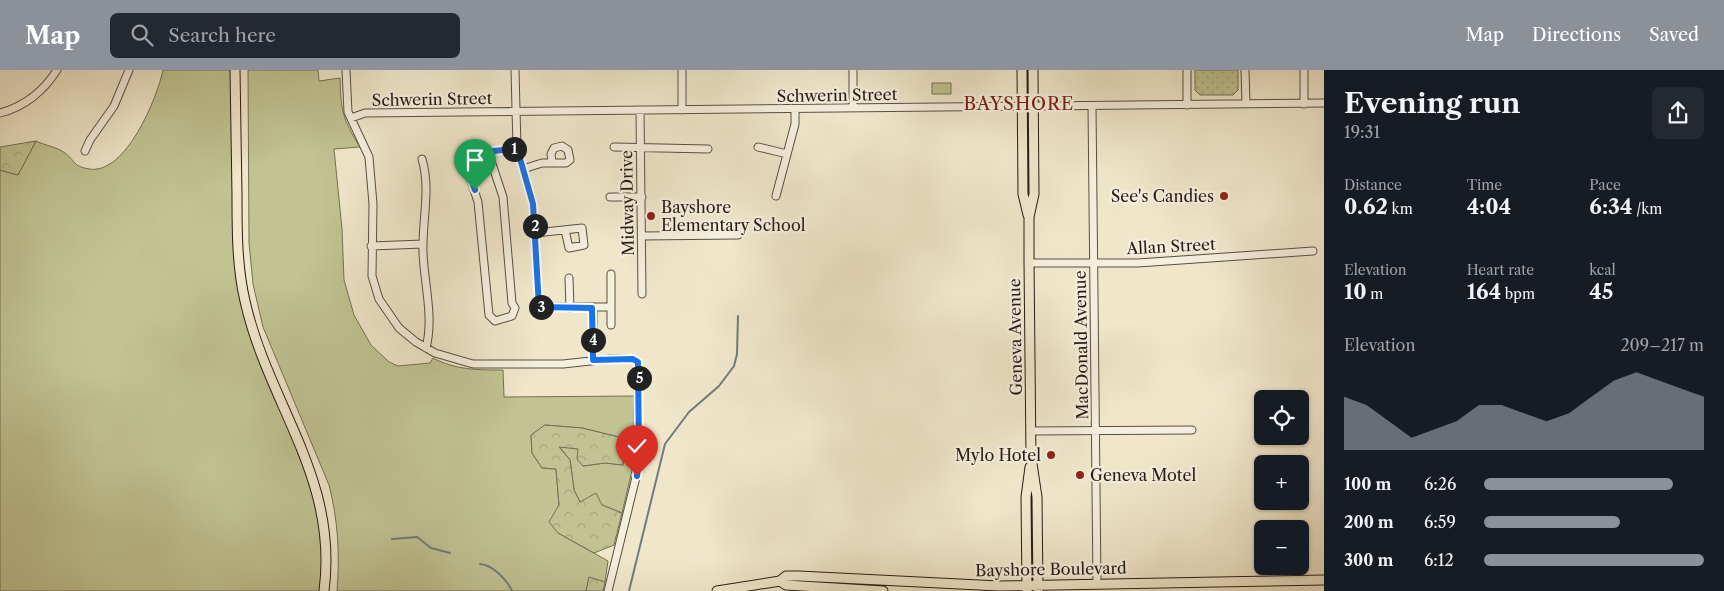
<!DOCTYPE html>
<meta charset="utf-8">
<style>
body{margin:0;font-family:"Libre Caslon Text",serif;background:#242831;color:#f1f3f6;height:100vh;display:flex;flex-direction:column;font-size:19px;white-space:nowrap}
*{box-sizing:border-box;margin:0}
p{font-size:16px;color:#9ea1a6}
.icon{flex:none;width:28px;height:28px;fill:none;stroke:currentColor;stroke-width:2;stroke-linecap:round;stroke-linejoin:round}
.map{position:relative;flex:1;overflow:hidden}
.sheet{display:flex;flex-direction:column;background:#171b24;width:400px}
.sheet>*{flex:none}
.controls{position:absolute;left:1254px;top:320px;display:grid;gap:10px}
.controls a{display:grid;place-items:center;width:55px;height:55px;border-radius:8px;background:#171b24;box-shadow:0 1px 4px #0004;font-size:25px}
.pin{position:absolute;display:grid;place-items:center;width:42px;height:42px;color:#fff;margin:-51px -21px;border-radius:50% 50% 50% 0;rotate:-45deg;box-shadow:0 0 5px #0007}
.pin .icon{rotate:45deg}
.km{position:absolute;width:25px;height:25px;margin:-12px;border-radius:50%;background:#222;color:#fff;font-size:14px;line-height:25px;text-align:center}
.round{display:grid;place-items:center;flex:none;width:52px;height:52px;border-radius:8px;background:#242831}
.summary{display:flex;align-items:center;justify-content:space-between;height:85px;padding:0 20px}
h1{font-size:28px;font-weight:700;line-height:38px}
.metrics{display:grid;grid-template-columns:repeat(3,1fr);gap:8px;height:85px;padding:5px 20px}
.metrics div{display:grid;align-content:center}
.metrics b{font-size:21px;font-weight:700}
.metrics small{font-size:14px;font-weight:400}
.metrics p{font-size:14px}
.chart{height:140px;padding:10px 20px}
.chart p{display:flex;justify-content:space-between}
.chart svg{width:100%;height:90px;margin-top:5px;fill:#8c9099;opacity:.7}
ul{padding:0 20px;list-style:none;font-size:16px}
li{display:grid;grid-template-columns:80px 60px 1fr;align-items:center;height:38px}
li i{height:12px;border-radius:6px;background:#8c9099}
header{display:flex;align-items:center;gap:30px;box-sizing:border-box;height:70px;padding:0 25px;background:#8c9099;color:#fff}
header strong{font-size:24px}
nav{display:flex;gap:28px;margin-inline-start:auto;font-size:18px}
.search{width:350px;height:45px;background:#242831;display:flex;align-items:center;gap:12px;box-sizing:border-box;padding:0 18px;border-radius:8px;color:#9ea1a6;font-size:19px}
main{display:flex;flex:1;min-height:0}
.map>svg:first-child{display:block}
</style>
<header>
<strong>Map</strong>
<div class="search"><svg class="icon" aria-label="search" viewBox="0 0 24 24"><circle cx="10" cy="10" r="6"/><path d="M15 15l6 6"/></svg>Search here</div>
<nav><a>Map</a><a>Directions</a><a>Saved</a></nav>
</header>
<main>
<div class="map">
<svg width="1324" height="521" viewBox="0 0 1324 521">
<defs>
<pattern id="forest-crowns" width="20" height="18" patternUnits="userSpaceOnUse" patternTransform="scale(1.25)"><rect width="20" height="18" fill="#c1c392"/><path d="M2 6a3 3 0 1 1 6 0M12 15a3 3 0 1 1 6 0" fill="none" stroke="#a6a77d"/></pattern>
<pattern id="park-dots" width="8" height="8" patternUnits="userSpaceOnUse" patternTransform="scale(1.25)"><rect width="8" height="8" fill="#c1c392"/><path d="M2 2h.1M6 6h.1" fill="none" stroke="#a6a77d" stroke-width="1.8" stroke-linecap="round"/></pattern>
</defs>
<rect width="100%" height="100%" fill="#f0e7cb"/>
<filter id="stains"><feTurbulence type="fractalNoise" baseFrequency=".004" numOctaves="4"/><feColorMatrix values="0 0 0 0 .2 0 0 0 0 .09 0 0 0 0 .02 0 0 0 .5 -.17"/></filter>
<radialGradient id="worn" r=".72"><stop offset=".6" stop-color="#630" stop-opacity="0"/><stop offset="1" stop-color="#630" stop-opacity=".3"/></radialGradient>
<!-- grass -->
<path fill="#c1c392" stroke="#747054" d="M163,0H235L238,171L244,231L318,425L324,521H0V100L18,105L36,71C44,75 57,77 65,83C76,91 72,96 89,99C126,105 157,28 163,0Z
M248,0H318L319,11L340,8C341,41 342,48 360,77L334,79L342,159L344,210L354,245L371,275L389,292L398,296L430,293L433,288C455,300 479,300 503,300L504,327L634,326V392L622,443L602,435L580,432L574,420L570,390L559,376L578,379L583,396L605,393L623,395V368L582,358L545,355L531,365L532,383L542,398L556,399L559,435L558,463L608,491L605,512L589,508L586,521H337C340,485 338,450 329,415L263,257L253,214L249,173Z
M932,13H951V24H932Z"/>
<!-- forest -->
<path fill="url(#forest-crowns)" stroke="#747054" d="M36,71L18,105L0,100V77Z
M545,355L582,358L623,368V395L605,393L583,396L577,389L578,379L559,377L570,390L574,420L580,432L596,423L602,435L622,443L614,475L594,483L558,463L549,452L559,435L556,399L542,398L532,383L531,365Z
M589,507L605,512L603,521H586Z"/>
<!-- park -->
<path fill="url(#park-dots)" stroke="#747054" d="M1195,0H1238V20L1233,25H1200L1195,20Z"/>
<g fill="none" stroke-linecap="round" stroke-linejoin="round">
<!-- stream -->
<path stroke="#6e7d7b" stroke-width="2" d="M392,469L417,467L431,478L450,483
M480,494C493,495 507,510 512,521
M629,521L665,374L689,342L719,316L734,296L737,284L738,246"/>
<!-- minor casing -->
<g stroke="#594f43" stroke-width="9">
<path id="minor" d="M346,0L348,42L369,87L373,134L372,206L379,229L399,258L416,272L435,283L473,294H563L609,289H633L638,292V399L608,521
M515,0L517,78L533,134L539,237H611
M682,0V40
M853,0V38
M1187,0V35
M1245,0L1246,34
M1304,0V34
M1092,36L1097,514
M640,40L642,224
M0,43C24,37 44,21 57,0
M351,48L365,43L1324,33
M614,77L708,79
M758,77L787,84
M85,81L90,70L114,36L129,0
M488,82L503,127L512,233L515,238L512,246L495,251L489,245L478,132L465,92L466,87L471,84L517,78
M422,89C431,120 422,150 423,182C424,213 434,247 426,278
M523,99L542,93H566L570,90L568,80L562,76L554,78L551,84L552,93
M776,126L795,54V39
M610,127H642
M535,163L582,158L584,175L569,178L565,160
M642,166L738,165
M371,176L423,174
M1029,193H1138L1313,181
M611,204V255
M569,208L570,238
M593,238V290
M1031,361L1192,360"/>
</g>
<!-- major casing -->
<g stroke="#271c16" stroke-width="11">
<path id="major" d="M235,0C236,42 236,84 237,125C237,161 237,197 245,231C268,334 339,408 324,521
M1022,0L1023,124L1028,145
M1033,0L1034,124L1029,147V191L1031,387L1037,427L1038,521
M780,511L786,515L883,521
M717,521L780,511L786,506H799L999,516L1324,510
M1027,521L1026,427L1030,397"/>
</g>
<!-- minor -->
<use href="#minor" stroke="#f5efdd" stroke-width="7"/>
<!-- major -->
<use href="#major" stroke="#f0e7cb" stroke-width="9"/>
</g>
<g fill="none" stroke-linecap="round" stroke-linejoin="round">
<!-- route casing -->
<g stroke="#fff" stroke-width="10">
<path id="route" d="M475,120L465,92L466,87L471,84L517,78L533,134L539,237L592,238L593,290L633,289L638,292L639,386L637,406"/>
</g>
<!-- route -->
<use href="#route" stroke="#1a73e8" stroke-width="6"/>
</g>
<!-- markers -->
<g fill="#8f2418" stroke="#f5efdd" stroke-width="2">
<circle cx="1224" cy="126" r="5"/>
<circle cx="651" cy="146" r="5"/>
<circle cx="1051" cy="385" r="5"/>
<circle cx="1080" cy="405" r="5"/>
</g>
<g text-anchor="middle" stroke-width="4.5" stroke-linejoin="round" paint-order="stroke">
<!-- street labels -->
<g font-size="16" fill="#271c16" stroke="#f5efdd">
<text transform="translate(837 25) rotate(-1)" y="6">Schwerin Street</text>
<text transform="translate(432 29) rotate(-1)" y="6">Schwerin Street</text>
<text transform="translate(627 133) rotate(-91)" y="6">Midway Drive</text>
<text transform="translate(1171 176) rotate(-3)" y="6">Allan Street</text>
<text transform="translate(1015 267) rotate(-91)" y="6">Geneva Avenue</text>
<text transform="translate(1081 275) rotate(-91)" y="6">MacDonald Avenue</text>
<text transform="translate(1051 499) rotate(-1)" y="6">Bayshore Boulevard</text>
</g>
<!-- poi labels -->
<g font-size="16" fill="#271c16" stroke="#f5efdd" text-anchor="end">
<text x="1214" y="132">See's Candies</text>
<text x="661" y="143" text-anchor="start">Bayshore<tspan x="661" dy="18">Elementary School</tspan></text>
<text x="1041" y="391">Mylo Hotel</text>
<text x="1090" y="411" text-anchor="start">Geneva Motel</text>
</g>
<!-- neighbourhood labels -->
<g font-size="18" letter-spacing="1" fill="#7a1f14" stroke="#f5efdd">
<text x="1019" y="40">BAYSHORE</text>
</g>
</g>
<rect width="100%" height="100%" filter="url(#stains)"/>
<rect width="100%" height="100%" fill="url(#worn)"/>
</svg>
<div class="controls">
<a><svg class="icon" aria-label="locate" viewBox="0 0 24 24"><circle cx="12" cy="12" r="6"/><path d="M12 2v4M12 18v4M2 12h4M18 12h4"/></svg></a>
<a>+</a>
<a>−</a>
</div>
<div class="pin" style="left:475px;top:120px;background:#1e9e55"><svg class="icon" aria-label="arrive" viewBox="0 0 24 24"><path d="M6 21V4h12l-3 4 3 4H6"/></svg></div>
<div class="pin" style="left:637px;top:406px;background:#d93025"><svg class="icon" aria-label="check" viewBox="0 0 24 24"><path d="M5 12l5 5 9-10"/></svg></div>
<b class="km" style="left:514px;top:79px">1</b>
<b class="km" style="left:535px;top:156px">2</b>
<b class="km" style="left:541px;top:237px">3</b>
<b class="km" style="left:593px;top:270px">4</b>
<b class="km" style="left:639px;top:308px">5</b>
</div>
<section class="sheet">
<div class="summary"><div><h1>Evening run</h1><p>19:31</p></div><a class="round"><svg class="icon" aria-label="share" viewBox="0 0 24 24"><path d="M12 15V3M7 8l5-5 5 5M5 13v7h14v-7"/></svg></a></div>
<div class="metrics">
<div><p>Distance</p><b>0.62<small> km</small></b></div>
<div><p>Time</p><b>4:04</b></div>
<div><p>Pace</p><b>6:34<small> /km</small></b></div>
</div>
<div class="metrics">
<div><p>Elevation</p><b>10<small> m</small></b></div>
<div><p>Heart rate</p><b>164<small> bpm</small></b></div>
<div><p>kcal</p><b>45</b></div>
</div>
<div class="chart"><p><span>Elevation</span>209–217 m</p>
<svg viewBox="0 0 160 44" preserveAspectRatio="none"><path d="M0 44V18L10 22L20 30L30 38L40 34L50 30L60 22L70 22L80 26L90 30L100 26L110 18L120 10L130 6L140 10L150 14L160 18V44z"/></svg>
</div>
<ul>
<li><b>100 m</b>6:26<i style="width:86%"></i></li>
<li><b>200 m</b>6:59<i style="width:62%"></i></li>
<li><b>300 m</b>6:12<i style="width:100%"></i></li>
</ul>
</section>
</main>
